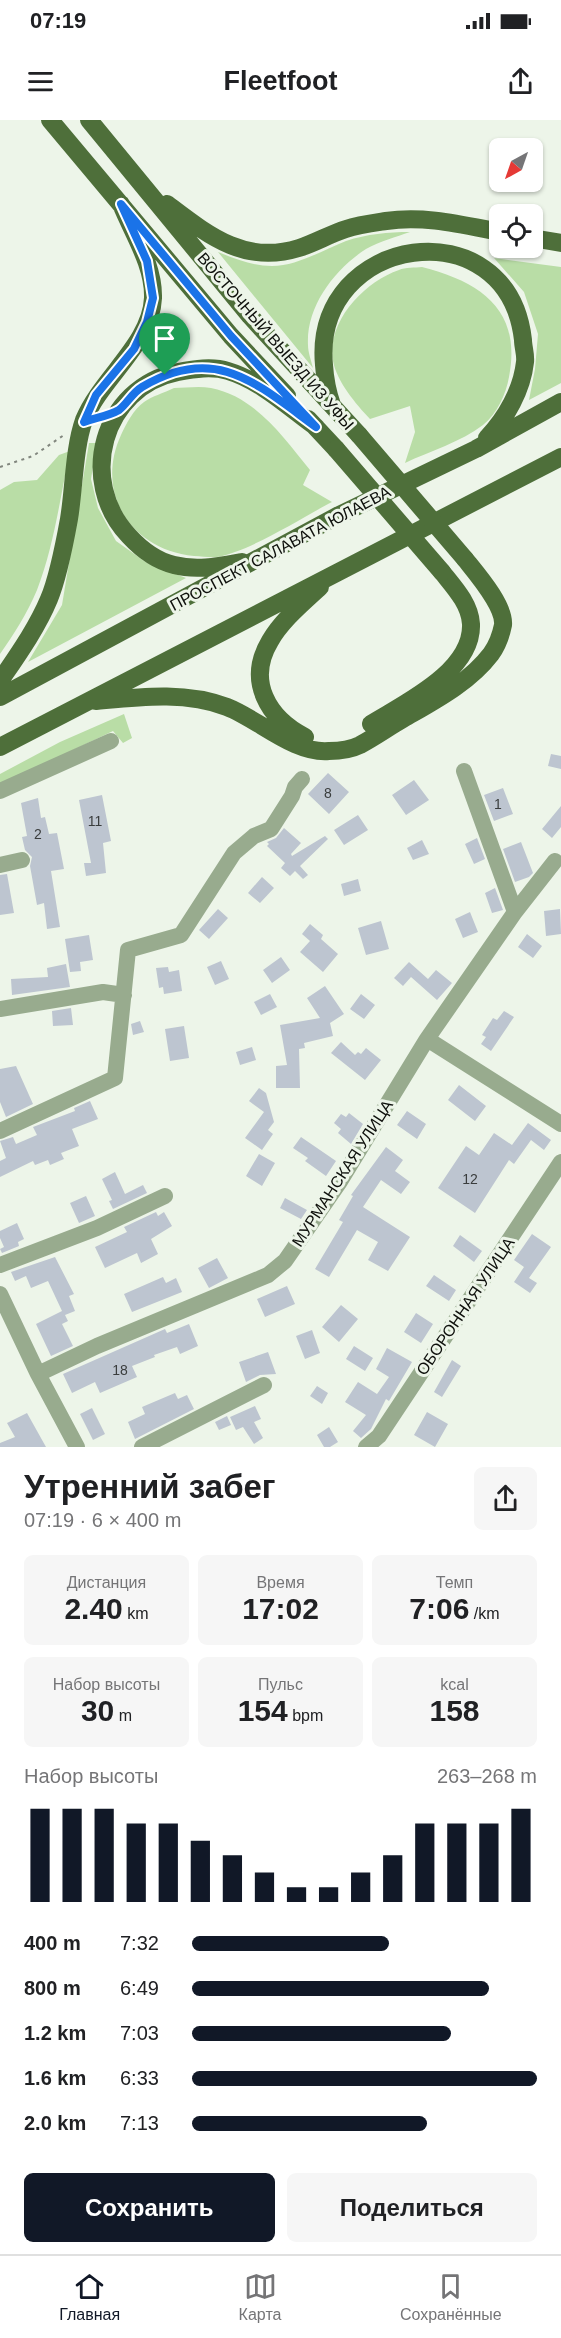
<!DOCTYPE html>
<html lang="ru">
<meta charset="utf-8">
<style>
body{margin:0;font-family:Arial,sans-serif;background:#f6f6f6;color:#202124;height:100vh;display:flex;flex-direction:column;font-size:22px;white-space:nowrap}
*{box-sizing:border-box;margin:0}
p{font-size:20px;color:#757577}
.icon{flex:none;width:33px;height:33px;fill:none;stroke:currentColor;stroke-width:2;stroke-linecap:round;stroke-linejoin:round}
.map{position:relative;height:1327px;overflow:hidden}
.sheet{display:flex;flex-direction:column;background:#fff;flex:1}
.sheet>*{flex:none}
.needle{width:39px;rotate:220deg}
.controls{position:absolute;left:489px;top:18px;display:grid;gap:12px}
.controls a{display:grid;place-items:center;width:54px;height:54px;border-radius:9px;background:#fff;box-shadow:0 2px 4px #0004;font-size:30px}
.pin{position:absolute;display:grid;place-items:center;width:51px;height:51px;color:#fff;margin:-62px -26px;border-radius:50% 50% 50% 0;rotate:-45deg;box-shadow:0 0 6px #0007}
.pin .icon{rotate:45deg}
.round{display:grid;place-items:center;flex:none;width:63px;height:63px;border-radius:9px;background:#f6f6f6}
.summary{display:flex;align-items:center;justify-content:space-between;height:102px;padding:0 24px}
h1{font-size:33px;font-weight:700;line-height:45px}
.stats{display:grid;grid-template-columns:repeat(3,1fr);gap:9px;height:102px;padding:6px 24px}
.stats div{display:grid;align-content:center;border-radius:9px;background:#f6f6f6;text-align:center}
.stats b{font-size:30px;font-weight:700}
.stats small{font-size:16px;font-weight:400}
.stats p{font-size:16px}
.chart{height:168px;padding:12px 24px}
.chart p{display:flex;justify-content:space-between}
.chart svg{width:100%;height:108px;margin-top:6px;stroke:#111827;stroke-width:6}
.action{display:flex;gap:12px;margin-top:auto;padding:12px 24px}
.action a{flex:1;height:69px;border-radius:9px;background:#111827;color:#fff;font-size:24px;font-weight:700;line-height:69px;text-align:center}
.action a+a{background:#f6f6f6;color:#202124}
ul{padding:0 24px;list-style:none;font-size:20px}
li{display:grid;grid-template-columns:96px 72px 1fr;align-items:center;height:45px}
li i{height:15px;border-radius:8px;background:#111827}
.status{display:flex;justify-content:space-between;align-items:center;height:42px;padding:0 30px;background:#fff;direction:ltr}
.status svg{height:16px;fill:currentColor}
header{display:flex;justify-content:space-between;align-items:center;height:78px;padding:0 24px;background:#fff;font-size:27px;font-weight:700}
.tab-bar{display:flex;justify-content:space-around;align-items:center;height:84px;border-top:2px solid #e0e0e0;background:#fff;font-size:16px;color:#757577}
.tab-bar a{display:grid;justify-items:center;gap:3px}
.tab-bar .active{color:#111827}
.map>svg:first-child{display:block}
</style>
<div class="status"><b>07:19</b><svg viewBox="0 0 49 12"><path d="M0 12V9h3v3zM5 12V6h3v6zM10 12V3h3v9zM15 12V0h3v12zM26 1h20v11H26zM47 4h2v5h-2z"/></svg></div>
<header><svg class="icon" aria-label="menu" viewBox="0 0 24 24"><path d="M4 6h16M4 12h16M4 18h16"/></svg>Fleetfoot<svg class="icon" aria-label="share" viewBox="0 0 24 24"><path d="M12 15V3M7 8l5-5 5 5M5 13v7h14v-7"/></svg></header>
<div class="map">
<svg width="561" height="1327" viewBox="0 0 561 1327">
<rect width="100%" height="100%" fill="#edf5e9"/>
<!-- green -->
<path fill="#b9dda6" d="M410,112C396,117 380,121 366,129C335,149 306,186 308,225C308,232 311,240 313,248L218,132C236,139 252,146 272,146C297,146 323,130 346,121C367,114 388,112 410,112Z
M494,138L561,147V263L529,280L535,249L538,214L524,172Z
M422,147C481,162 522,190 509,257C506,274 497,294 483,305C461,322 430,331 405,343L415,312L410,286L370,299C356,284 337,262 333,241C326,202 364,162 399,150C405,147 415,148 422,147Z
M174,268C185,268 199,266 211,268C256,277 283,317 310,350L303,365L332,382C301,398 251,431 217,437C210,438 202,436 194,436C132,430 94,374 121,315C126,304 134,289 144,282C152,276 164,273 174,268Z
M89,323H97L91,359L98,388L116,421L147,443L186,458L28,542L62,485Z
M70,331C60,378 54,426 37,470C27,494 14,514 0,534V370L14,362L37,360L59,335Z
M124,594L132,618L123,623L113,611L0,665V654L60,622Z"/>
<!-- building -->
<path fill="#bdc5d0" d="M551,634L561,636V649L548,646Z
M328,653L349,672L329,694L308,674Z
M414,660L429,680L406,695L392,675Z
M503,668L513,694L494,701L484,675Z
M102,675L111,721L103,723L106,753L86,756L84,743H91L79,680Z
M38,678L41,698L45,697L49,714L57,713L64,749L51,751L60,807L47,809L44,783L37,785L30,746L32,737L25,730L22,717L27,716L21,683Z
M561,686V707L552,718L542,709Z
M358,695L368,710L344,725L334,710Z
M284,708L301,723L291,734L292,736L325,716L328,719L300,746L308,755L303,759L295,751L290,756L281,748L285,743L267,726L269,724L267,722L276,718Z
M477,718L485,739L474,744L465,724Z
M422,720L429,734L413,740L407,728Z
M521,722L533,753L529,757L515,762L503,729Z
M7,754L14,793L0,795V755Z
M262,757L274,768L260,783L248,773Z
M358,759L361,771L344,776L341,764Z
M495,768L503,790L492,793L485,773Z
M218,789L228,798L209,819L199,810Z
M560,789L561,814L546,816L544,791Z
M470,792L478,812L463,818L455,799Z
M381,801L389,829L366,835L358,808Z
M310,804L323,815L321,819L338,834L323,852L300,832L310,821L302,814Z
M527,814L542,826L533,838L518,827Z
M89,815L93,840L80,842L81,851L70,852L65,819Z
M281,837L290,850L272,863L263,850Z
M221,841L229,859L215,865L207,847Z
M409,842L428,859L436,850L452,863L437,880L411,857L403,866L394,858Z
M66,844L70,867L12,875L11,859L48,857L47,848Z
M168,847L169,852L179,850L182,871L164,874L163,867L159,868L156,848Z
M325,866L344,894L330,903L333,916L304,923L305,928L299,929L300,968H276V946L287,945L280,905L320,898L307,878Z
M270,874L277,887L261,895L254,882Z
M361,874L375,885L364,899L350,889Z
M71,888L73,905L53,906L52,891Z
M504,891L514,897L491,931L481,924L486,917L482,915L493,898L497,900Z
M140,901L144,912L133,915L131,904Z
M184,906L189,938L170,941L165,909Z
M341,922L355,935L358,932L361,934L366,928L381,940L365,960L331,933Z
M252,927L256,940L240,945L236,932Z
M16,946L33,984L6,997L0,982V949Z
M459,965L486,986L475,1001L448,980Z
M259,968L266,973L274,1002L268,1010L273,1014L262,1030L245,1018L264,992L249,981Z
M90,981L98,999L72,1009L79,1026L61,1033L64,1039L50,1045L48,1040L35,1045L33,1041L0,1057V1041L6,1038L0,1021L13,1017L16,1024L37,1015L33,1007L75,991L74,988Z
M407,991L426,1004L417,1019L397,1005Z
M349,993L363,1004L351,1024L338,1013L341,1009L334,1003L341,994L346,997Z
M528,1003L551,1020L544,1030L531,1020L514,1044L509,1040L475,1093L438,1068L466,1026L479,1035L494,1013L512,1025Z
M301,1017L336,1041L326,1056L305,1041L308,1038L293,1028Z
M386,1027L403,1040L395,1051L410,1062L401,1074L381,1060L363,1087L410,1117L388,1151L368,1140L378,1122L357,1110L329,1157L315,1149L343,1102L339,1100L353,1076L351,1075Z
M259,1034L275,1043L262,1066L246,1056Z
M115,1052L125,1074L143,1065L147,1073L113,1089L109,1081L112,1080L102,1059Z
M86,1076L95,1096L79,1103L70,1083Z
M285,1078L307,1090L301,1099L280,1088Z
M156,1092L158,1096L164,1092L172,1106L151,1119L158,1134L141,1143L137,1133L105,1148L95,1127L127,1112L124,1107Z
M17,1103L24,1119L18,1122L19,1126L2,1133L0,1129L4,1127L0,1118V1111Z
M532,1114L551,1127L529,1158L537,1163L530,1173L514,1162L524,1147L514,1140Z
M460,1115L482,1131L474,1142L453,1126Z
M55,1137L74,1174L69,1176L75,1191L65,1195L68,1201L62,1204L73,1226L51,1236L36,1204L62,1191L48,1161L31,1168L26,1156L15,1161L11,1152Z
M217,1138L228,1158L209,1168L198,1148Z
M434,1155L456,1170L449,1181L426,1166Z
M163,1157L166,1163L176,1158L182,1172L132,1192L124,1174Z
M287,1166L295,1184L265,1197L257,1179Z
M341,1185L358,1199L339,1222L322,1207Z
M416,1193L433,1204L421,1223L404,1212Z
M189,1204L198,1226L180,1234L177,1227L154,1235L155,1237L132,1246L137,1257L100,1273L95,1262L72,1273L63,1254L165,1209L167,1213Z
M312,1210L320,1233L305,1239L296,1216Z
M354,1226L373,1238L365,1251L346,1239Z
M387,1228L412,1242L389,1281L386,1279L371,1309L361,1318L353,1311L366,1295L345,1282L358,1262L377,1274L389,1257L376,1249Z
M268,1232L276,1254L260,1255L246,1262L239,1242Z
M452,1240L461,1246L442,1277L434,1272Z
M317,1266L328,1273L322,1284L310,1276Z
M175,1273L178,1279L187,1275L194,1289L135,1319L128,1302L145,1294L142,1287Z
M255,1286L261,1299L254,1302L263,1318L254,1324L243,1307L236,1310L230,1297Z
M92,1288L105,1314L93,1320L80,1294Z
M427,1292L448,1304L435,1327L414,1315Z
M27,1293L46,1327H0V1323L15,1317L7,1303Z
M227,1296L231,1305L219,1310L215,1302Z
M329,1307L338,1322L330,1327H324L317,1315Z"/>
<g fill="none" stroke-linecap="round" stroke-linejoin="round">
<!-- path -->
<path stroke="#81867e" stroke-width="2" stroke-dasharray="3 4.5" stroke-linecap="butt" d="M0,347L33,336L64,315"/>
<!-- minor -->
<path stroke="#98ab8e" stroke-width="16" d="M464,651L515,792
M0,671L111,621
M0,745L22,740
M0,889L103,872L124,875
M427,919L561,1004
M0,1011L115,958L128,830L181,815L234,733L254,716L271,709L292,676L295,667L302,659
M0,1145L97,1108L165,1076
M0,1174L38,1254L77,1327
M38,1254L97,1226L268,1155L285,1141L339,1063L427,919L515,792L555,741
M142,1327L264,1265
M366,1327L379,1316L561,1042"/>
<!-- major -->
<path stroke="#4e6f3a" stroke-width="18" d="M50,0L231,216L287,276
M89,0L250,196L359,315
M167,84C208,115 244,145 299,128C315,123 330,114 346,109C358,105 373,103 386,101C424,95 463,105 500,112
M532,118L561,123
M332,285C327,271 325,260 324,245C312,114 508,85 523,220C523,227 526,235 525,242C522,270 506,298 487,318
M308,299L336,329
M242,442C220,446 197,451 174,445C157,441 141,429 129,416C77,361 102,267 178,252C194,249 212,246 228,251C261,261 288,287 316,307
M0,561C17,536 37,508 49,479C57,460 65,421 69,399C74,369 74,328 84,300C101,258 151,224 153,178C154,145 133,114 121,84
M0,577L339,395L476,329L561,282
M96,581C139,577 185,571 227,587C260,600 294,634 329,631C339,631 352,629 360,625C375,617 389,607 403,599C434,581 469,563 491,534C496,527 501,515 503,505C505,486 477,454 465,439
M371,604C405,583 473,551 471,504C470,484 454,467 442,452
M305,617C268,598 246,561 270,521C282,500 303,483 320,467
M0,627L561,337"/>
<!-- major-bridge -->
<path stroke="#4e6f3a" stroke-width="18" d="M359,315L465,439
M336,329L442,452"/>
</g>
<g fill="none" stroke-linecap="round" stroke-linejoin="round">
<!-- route casing -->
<g stroke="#fff" stroke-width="12">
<path id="route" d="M121,84L231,216L316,307C257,264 216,223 142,267C132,273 127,284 119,290C109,296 94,298 84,302L96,275L134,229L147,202L153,178L147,141Z"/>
</g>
<!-- route -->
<use href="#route" stroke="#1a73e8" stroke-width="8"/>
</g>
<g text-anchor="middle" stroke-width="6" stroke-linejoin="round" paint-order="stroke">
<!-- number labels -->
<g font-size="14" fill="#3a3d3d">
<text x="328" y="678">8</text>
<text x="498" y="689">1</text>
<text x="95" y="706">11</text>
<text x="38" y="719">2</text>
<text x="470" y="1064">12</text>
<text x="120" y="1255">18</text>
</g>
<!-- street labels -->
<g font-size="16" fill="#0e100c" stroke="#edf5e9">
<text transform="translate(276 221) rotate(49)" y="6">ВОСТОЧНЫЙ ВЫЕЗД ИЗ УФЫ</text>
<text transform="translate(280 428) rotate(-28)" y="6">ПРОСПЕКТ САЛАВАТА ЮЛАЕВА</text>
<text transform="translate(342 1053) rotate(-57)" y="6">МУРМАНСКАЯ УЛИЦА</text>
<text transform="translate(465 1186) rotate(-56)" y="6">ОБОРОННАЯ УЛИЦА</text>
</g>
</g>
</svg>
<div class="controls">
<a><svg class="needle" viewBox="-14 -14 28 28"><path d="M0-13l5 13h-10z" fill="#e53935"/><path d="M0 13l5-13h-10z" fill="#757577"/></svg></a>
<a><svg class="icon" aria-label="locate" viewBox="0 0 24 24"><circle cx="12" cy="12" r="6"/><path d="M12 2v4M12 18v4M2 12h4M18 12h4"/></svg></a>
</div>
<div class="pin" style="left:165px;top:255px;background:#1e9e55"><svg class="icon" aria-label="arrive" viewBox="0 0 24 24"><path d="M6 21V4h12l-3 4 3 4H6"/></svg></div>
</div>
<section class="sheet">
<div class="summary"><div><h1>Утренний забег</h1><p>07:19 · 6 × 400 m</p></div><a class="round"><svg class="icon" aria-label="share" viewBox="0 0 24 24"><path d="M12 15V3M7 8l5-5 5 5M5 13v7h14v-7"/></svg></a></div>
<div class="stats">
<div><p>Дистанция</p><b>2.40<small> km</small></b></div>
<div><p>Время</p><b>17:02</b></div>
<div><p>Темп</p><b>7:06<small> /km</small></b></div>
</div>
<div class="stats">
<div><p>Набор высоты</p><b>30<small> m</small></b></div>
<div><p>Пульс</p><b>154<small> bpm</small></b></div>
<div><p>kcal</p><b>158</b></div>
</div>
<div class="chart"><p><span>Набор высоты</span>263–268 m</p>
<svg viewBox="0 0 160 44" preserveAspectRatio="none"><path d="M5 44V6M15 44V6M25 44V6M35 44V12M45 44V12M55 44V19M65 44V25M75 44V32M85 44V38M95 44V38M105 44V32M115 44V25M125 44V12M135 44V12M145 44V12M155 44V6"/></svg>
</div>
<ul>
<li><b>400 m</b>7:32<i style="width:57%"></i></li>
<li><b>800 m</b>6:49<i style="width:86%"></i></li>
<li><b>1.2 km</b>7:03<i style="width:75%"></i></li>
<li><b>1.6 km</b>6:33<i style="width:100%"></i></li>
<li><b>2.0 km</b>7:13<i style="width:68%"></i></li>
</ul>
<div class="action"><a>Сохранить</a><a>Поделиться</a></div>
</section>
<nav class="tab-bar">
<a class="active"><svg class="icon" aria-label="home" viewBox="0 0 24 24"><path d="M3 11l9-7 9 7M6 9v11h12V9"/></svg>Главная</a>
<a><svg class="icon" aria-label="map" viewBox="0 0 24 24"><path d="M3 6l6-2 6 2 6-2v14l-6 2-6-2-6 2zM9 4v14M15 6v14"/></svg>Карта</a>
<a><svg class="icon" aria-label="saved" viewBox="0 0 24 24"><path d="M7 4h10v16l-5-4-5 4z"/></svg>Сохранённые</a>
</nav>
